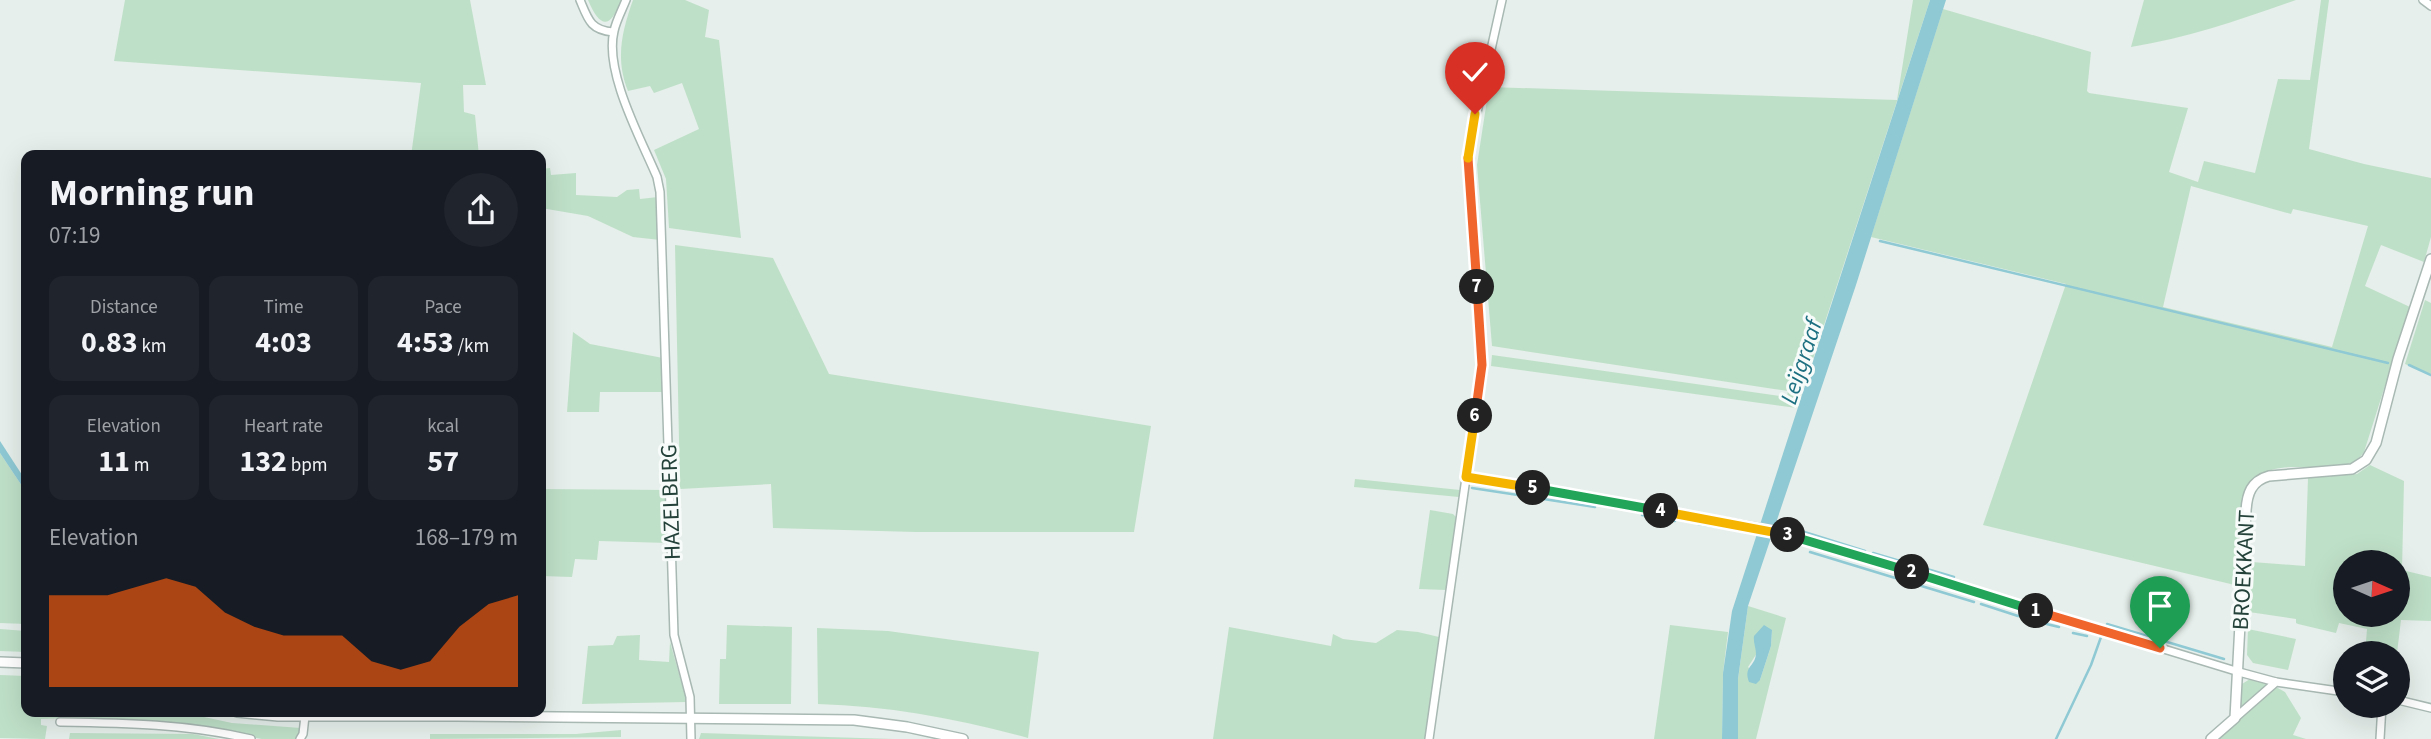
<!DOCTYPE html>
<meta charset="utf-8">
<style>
body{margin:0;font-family:"Source Sans 3",sans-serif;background:#20242c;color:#f1f3f6;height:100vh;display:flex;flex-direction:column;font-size:26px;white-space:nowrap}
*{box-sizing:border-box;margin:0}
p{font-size:23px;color:#9ea1a6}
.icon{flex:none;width:38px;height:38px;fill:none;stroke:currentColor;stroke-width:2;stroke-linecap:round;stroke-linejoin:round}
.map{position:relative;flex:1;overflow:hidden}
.side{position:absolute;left:21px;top:150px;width:525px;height:567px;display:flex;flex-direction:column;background:#171b24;border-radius:14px;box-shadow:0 7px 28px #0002}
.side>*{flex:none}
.needle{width:46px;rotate:93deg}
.controls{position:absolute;left:2333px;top:550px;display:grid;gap:14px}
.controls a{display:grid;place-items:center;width:77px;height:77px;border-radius:50%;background:#171b24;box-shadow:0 7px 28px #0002;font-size:35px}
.pin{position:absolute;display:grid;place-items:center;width:60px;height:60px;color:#fff;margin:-72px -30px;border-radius:50% 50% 50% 0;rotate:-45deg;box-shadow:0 0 7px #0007}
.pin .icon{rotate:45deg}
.km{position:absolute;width:35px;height:35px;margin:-18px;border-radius:50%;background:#222;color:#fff;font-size:19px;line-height:35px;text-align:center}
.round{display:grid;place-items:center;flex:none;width:74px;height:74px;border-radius:37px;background:#20242c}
.summary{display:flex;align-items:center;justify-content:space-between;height:119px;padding:0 28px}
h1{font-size:38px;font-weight:700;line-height:52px}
.stats{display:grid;grid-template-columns:repeat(3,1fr);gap:10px;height:119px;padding:7px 28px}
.stats div{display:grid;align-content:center;border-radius:14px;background:#20242c;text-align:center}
.stats b{font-size:30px;font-weight:700}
.stats small{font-size:19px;font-weight:400}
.stats p{font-size:19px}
.chart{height:196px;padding:14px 28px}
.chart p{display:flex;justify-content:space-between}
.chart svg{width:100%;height:126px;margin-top:7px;fill:#ea580c;opacity:.7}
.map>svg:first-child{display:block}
</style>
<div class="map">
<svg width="2431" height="739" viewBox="0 0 2431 739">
<rect width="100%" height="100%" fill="#e6efeb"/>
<!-- green -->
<path fill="#bfe0c8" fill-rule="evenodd" d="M125,0H470L486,85H463L464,112L475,115L479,156H411L421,83L114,61Z
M588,0H621C610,30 600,28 588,0Z
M633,0H685L709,10L705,37L719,40L741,238L669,228L666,179L654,150L699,129L682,83L654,93L650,86L628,91C615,59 622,31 633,0Z
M1913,0H1930L1797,408L1491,366L1492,355L1787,397L1788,391L1774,389L1492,346L1477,165L1489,87L1897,100Z
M2144,0H2296C2242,19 2188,38 2131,47Z
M2321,0H2329L2309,149L2364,164L2431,178V237L2424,262L2381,245L2365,286L2410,307L2364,452C2338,490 2262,438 2243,500L2239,586L1983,525L2066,284L1871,237L1943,9L2091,52L2087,91L2089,93L2188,108L2169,172L2198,182L2204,161L2255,173L2278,79L2310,80ZM2191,186L2291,214L2293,209L2368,226L2332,347L2163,307Z
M550,168L551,175L576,173V195L617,197L627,190L639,189L640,199L658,197L660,240L633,237L588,216L541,208V169Z
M675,245L773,258L829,374L1151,426L1134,532H915L773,528L771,484L680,489Z
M2425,300L2431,303V374L2405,364Z
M573,332L590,344L663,358L664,392H600L599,412H567Z
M0,453L26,492V624L0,623Z
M2370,465L2404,481L2402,570L2431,577V621L2401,620L2397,653H2365L2367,629L2339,623L2336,633L2298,624L2296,623V619L2249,612L2252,562L2305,566L2308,478L2357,474ZM2345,562H2398V614H2345Z
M1355,479L1365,480L1460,490L1459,497L1354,487Z
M541,489L667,490L668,543L599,541L597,560L575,559L572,577L541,576Z
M1430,510L1453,514L1456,517L1446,590L1419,589Z
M1748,606L1786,618L1756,739H1738V679ZM1772,630L1771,646L1760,680L1748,667Z
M727,625L792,627L791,704H719L720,659H726Z
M1670,625L1728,632L1723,673L1722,739H1654Z
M1229,627L1331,646L1333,634L1343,639L1376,643L1397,630L1418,632L1439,637L1425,739H1213Z
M817,628L888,631L1039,652L1028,738C959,719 889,706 818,704Z
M0,629L26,631V652L0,651Z
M2248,629L2296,639L2288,670L2253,663L2247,655Z
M640,635L639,660L669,662L670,642L687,702L582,704L588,646L613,645L617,636Z
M0,675L26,676V712H181L232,723L301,728L297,739H262L194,726L67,718L41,719V725L47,726L45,739L0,738Z
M2250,679L2268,683V686L2241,709L2242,684Z
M2276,687L2285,692L2301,718L2293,735L2306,739H2217Z
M621,730V737L430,739V734H576Z
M70,733L193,734L219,739H69Z
M701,733L894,739H699Z"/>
<!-- water -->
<path fill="#8ec9d4" d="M1930,0H1946L1856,285L1748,606L1738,679V739H1722L1723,673L1732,611Z
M0,441L26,481V492L0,453Z
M1764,625L1772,630L1771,646L1760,680L1756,684L1749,682C1743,666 1755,667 1756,654C1756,648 1753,642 1754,636Z"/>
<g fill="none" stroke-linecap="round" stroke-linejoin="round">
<!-- stream -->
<path stroke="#8ec9d4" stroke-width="2.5" d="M1880,241L2388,363
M2409,365L2431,375
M1472,488L1595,507
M1642,515L1675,521
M1698,524L1743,531
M1782,525L1865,551
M1810,552L1974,602
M1873,553L1954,577
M1981,604L2018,616
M2034,621L2059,627
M2107,624L2224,659
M2073,633L2087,636
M2056,739L2091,665L2101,637"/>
<!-- minor casing -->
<g stroke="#a8b8b2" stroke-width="10">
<path id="minor" d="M580,0C588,19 590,30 613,32
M626,0C622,10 616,21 614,31C604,72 641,139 657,177L660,192L674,635L690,697L691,739
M2423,0L2431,6
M1466,477L1774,530L2239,672L2276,682L2345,692
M2398,700L2431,708
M2235,718L2276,682
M60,722C125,723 188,724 251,739
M300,739L303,734L305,716
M1429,739L1482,365L1468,153L1502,0
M2380,739L2382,705"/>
</g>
<!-- tertiary casing -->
<g stroke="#a8b8b2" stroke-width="12">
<path id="tertiary" d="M0,662L26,663
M237,712L278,716H456L854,720L907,727L963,739
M2211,739L2235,718L2246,511C2247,494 2251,481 2269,476L2352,469L2366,460L2376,443L2398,359L2431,259"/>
</g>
<!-- minor -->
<use href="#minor" stroke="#fff" stroke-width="7"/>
<!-- tertiary -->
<use href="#tertiary" stroke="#fff" stroke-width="9"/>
</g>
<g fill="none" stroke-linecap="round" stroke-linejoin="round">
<!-- split-1 casing -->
<g stroke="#fff" stroke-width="14">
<path id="split-1" d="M2036,611L2160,648"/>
</g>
<!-- split-2 casing -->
<g stroke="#fff" stroke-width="14">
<path id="split-2" d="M1912,572L2036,611"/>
</g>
<!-- split-3 casing -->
<g stroke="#fff" stroke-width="14">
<path id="split-3" d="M1788,535L1912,572"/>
</g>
<!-- split-4 casing -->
<g stroke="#fff" stroke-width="14">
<path id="split-4" d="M1661,511L1788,535"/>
</g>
<!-- split-5 casing -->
<g stroke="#fff" stroke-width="14">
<path id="split-5" d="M1533,488L1661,511"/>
</g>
<!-- split-6 casing -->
<g stroke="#fff" stroke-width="14">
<path id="split-6" d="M1475,416L1466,477L1533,488"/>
</g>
<!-- split-7 casing -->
<g stroke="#fff" stroke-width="14">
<path id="split-7" d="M1475,416L1482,365L1477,287"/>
</g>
<!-- split-8 casing -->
<g stroke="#fff" stroke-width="14">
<path id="split-8" d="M1468,158L1477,287"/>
</g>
<!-- split-9 casing -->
<g stroke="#fff" stroke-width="14">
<path id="split-9" d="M1468,158L1475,114"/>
</g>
<!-- split-1 -->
<use href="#split-1" stroke="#f0652b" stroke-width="9"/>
<!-- split-2 -->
<use href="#split-2" stroke="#22a559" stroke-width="9"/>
<!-- split-3 -->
<use href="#split-3" stroke="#22a559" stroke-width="9"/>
<!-- split-4 -->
<use href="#split-4" stroke="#f5b400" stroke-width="9"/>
<!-- split-5 -->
<use href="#split-5" stroke="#22a559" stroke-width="9"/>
<!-- split-6 -->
<use href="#split-6" stroke="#f5b400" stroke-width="9"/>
<!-- split-7 -->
<use href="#split-7" stroke="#f0652b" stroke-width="9"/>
<!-- split-8 -->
<use href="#split-8" stroke="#f0652b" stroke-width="9"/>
<!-- split-9 -->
<use href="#split-9" stroke="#f5b400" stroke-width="9"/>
</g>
<g text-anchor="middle" stroke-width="6" stroke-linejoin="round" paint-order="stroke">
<!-- street labels -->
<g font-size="23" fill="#24423a" stroke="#f7fbf9">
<text transform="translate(670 502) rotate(-92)" y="8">HAZELBERG</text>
<text transform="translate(2243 570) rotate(-87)" y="8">BROEKKANT</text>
</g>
<!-- water labels -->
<g font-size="24" font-style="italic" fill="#1c6f80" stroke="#f7fbf9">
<text transform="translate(1801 362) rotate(-72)" y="8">Leijgraaf</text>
</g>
</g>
</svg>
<div class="controls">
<a><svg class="needle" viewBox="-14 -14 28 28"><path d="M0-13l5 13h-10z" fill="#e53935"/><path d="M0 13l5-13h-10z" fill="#9ea1a6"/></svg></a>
<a><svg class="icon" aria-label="layers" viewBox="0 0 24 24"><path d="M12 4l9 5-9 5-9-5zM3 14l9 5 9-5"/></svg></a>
</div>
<div class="pin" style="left:2160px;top:648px;background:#1e9e55"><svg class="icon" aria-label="arrive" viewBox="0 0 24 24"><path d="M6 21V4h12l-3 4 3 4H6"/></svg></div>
<div class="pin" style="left:1475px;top:114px;background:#d93025"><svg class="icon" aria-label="check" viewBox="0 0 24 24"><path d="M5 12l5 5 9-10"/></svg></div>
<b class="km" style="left:2036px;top:611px">1</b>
<b class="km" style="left:1912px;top:572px">2</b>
<b class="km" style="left:1788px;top:535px">3</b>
<b class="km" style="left:1661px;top:511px">4</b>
<b class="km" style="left:1533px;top:488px">5</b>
<b class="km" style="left:1475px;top:416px">6</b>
<b class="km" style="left:1477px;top:287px">7</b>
<section class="side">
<div class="summary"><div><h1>Morning run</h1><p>07:19</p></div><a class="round"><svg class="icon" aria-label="share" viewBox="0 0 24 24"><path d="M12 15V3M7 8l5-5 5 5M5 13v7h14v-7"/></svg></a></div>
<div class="stats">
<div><p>Distance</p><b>0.83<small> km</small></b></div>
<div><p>Time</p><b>4:03</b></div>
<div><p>Pace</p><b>4:53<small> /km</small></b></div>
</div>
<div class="stats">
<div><p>Elevation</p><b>11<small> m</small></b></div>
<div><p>Heart rate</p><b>132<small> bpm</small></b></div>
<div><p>kcal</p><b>57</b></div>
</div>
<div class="chart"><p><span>Elevation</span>168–179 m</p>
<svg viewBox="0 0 160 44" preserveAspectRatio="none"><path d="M0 44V12L10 12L20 12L30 9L40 6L50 9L60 18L70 23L80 26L90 26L100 26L110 35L120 38L130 35L140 23L150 15L160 12V44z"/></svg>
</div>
</section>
</div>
